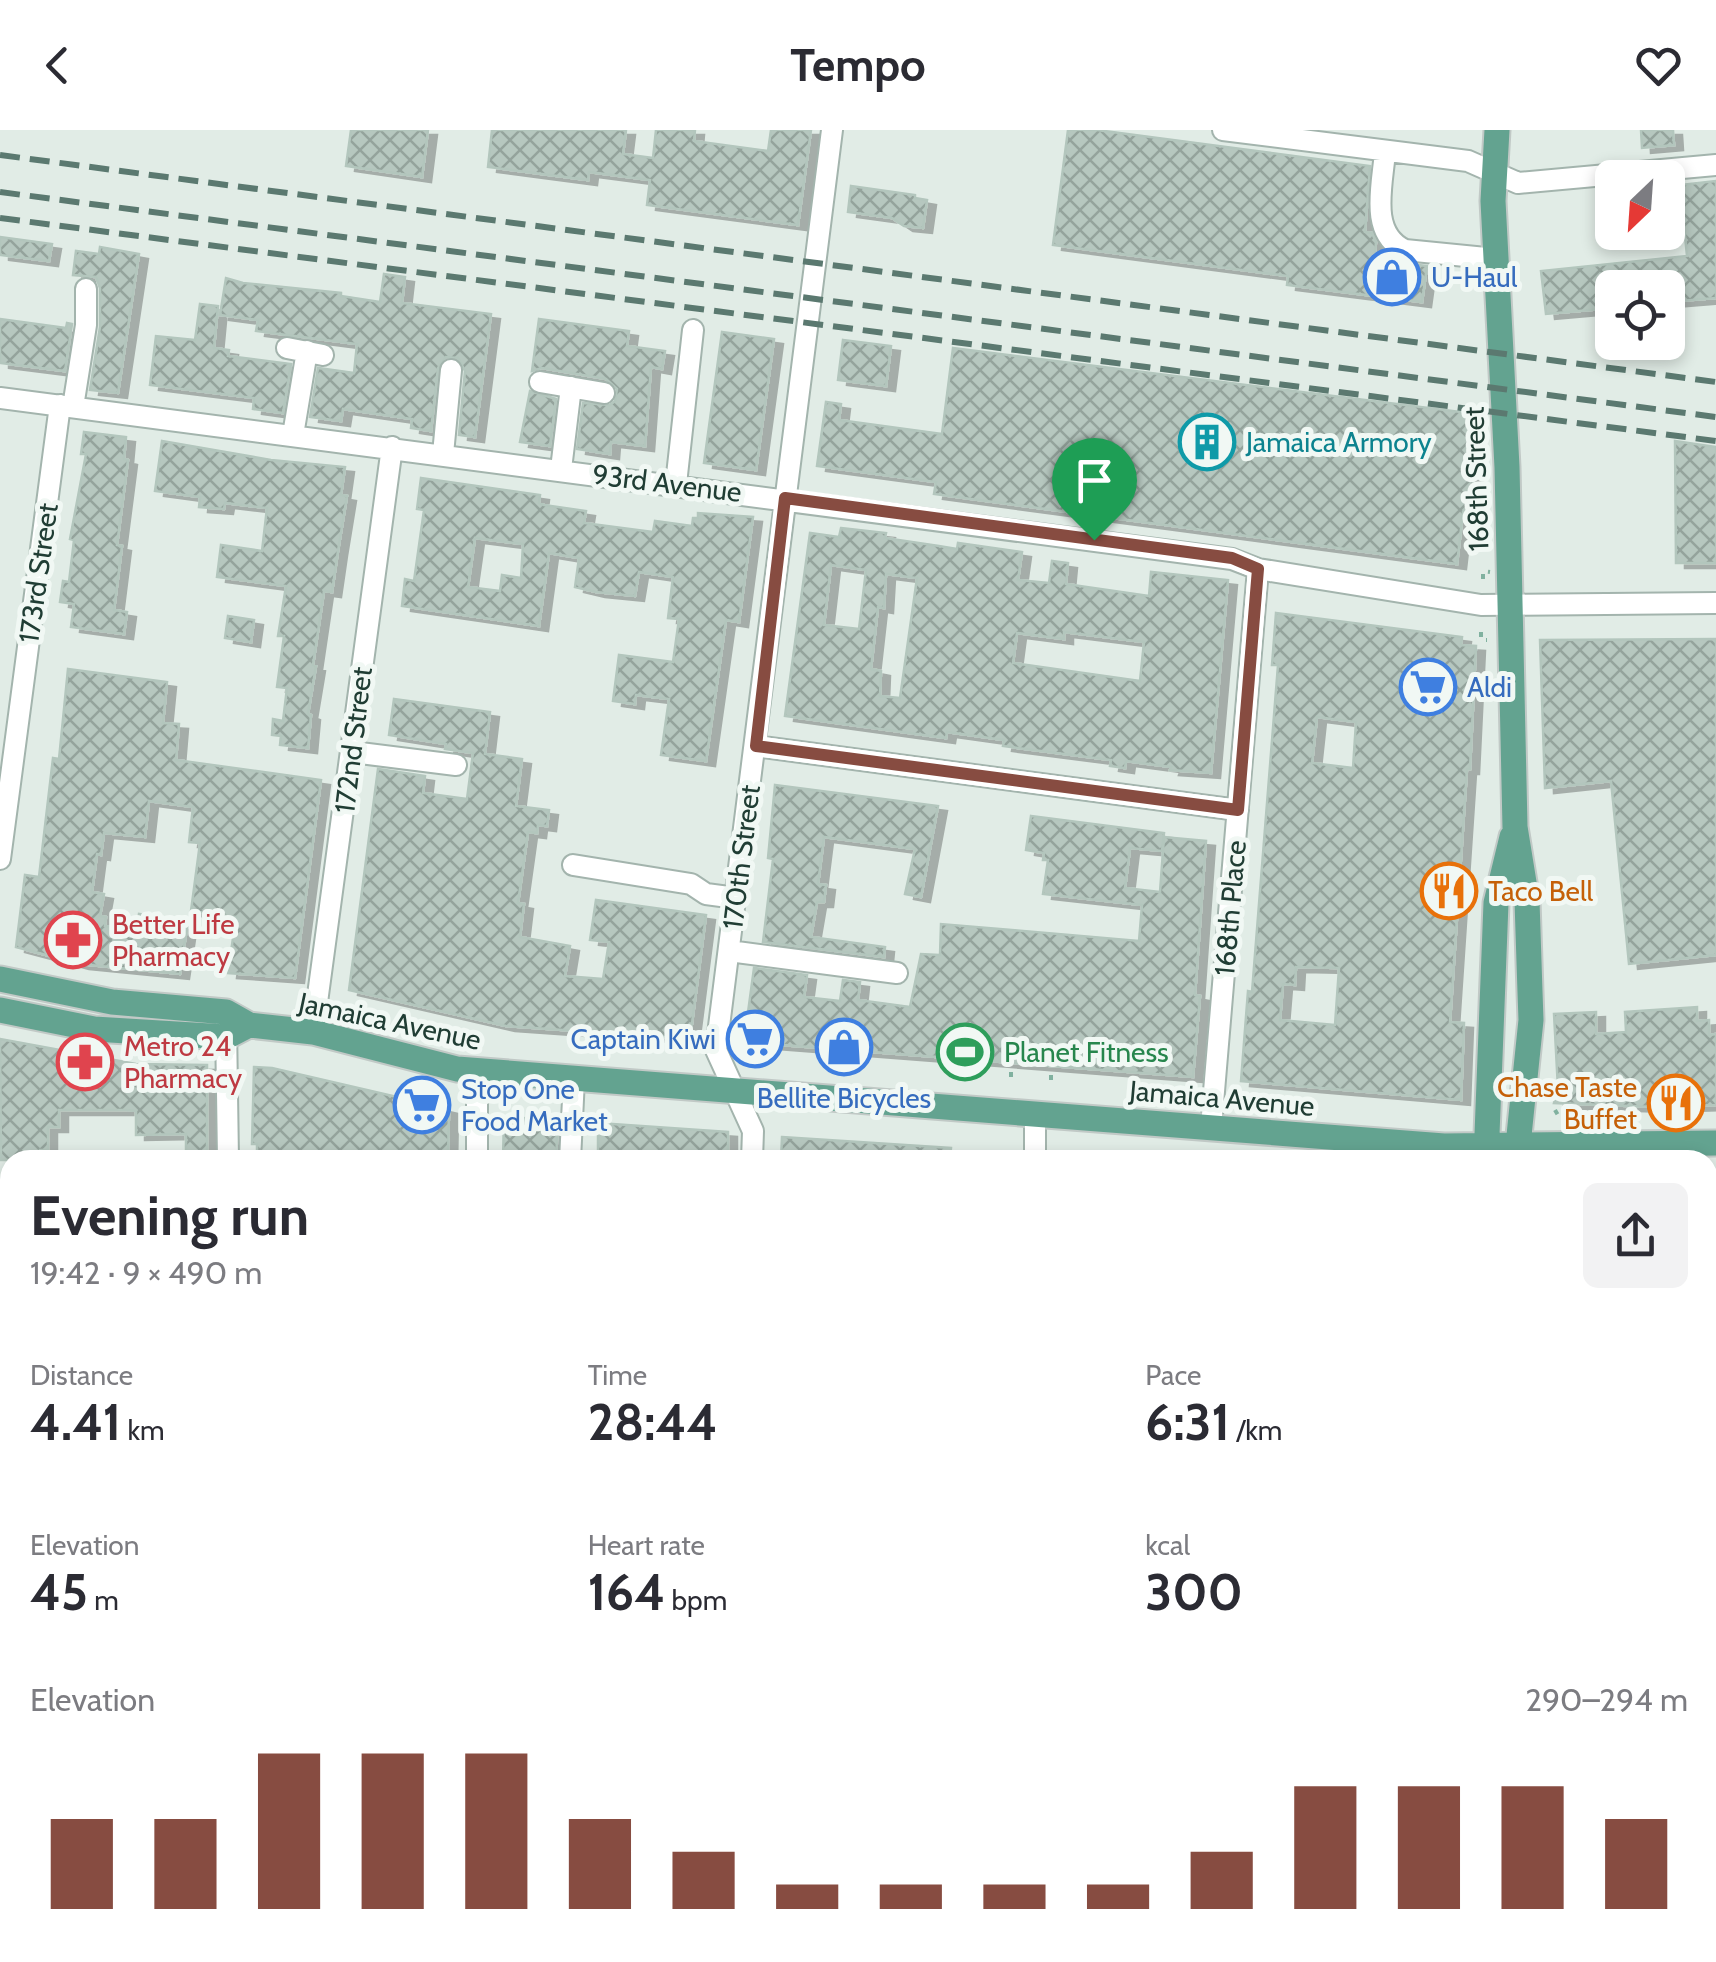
<!DOCTYPE html>
<meta charset="utf-8">
<style>
body{margin:0;font-family:Cabin,sans-serif;background:#f2f2f3;color:#2b2b33;height:100vh;display:flex;flex-direction:column;font-size:38px;white-space:nowrap}
*{box-sizing:border-box;margin:0}
p{font-size:32px;color:#7c7c81}
.icon{flex:none;width:55px;height:55px;fill:none;stroke:currentColor;stroke-width:2;stroke-linecap:round;stroke-linejoin:round}
.map{position:relative;flex:1;overflow:hidden}
.panel{position:absolute;left:0px;top:1020px;width:1718px;height:812px;display:flex;flex-direction:column;background:#fff;border-radius:30px 30px 0 0;box-shadow:0 5px 15px #0003}
.panel>*{flex:none}
.needle{width:65px;rotate:205deg}
.fabs{position:absolute;left:1595px;top:30px;display:grid;gap:20px}
.fabs a{display:grid;place-items:center;width:90px;height:90px;border-radius:15px;background:#fff;box-shadow:0 5px 15px #0003;font-size:50px}
.pin{position:absolute;display:grid;place-items:center;width:85px;height:85px;color:#fff;margin:-102px -42px;border-radius:50% 50% 50% 0;rotate:-45deg;box-shadow:0 0 10px #0007}
.pin .icon{rotate:45deg}
.round{display:grid;place-items:center;flex:none;width:105px;height:105px;border-radius:15px;background:#f2f2f3}
.summary{display:flex;align-items:center;justify-content:space-between;height:170px;padding:0 30px}
h1{font-size:55px;font-weight:700;line-height:75px}
.stats{display:grid;grid-template-columns:repeat(3,1fr);gap:15px;height:170px;padding:10px 30px}
.stats div{display:grid;align-content:center}
.stats b{font-size:50px;font-weight:700}
.stats small{font-size:28px;font-weight:400}
.stats p{font-size:28px}
.chart{height:280px;padding:20px 30px}
.chart p{display:flex;justify-content:space-between}
.chart svg{width:100%;height:180px;margin-top:10px;stroke:#874c41;stroke-width:6}
header{display:flex;justify-content:space-between;align-items:center;height:130px;padding:0 30px;background:#fff;font-size:45px;font-weight:700}
.map>svg:first-child{display:block}
</style>
<header><svg class="icon" aria-label="back" viewBox="0 0 24 24"><path d="M15 5l-7 7 7 7"/></svg>Tempo<svg class="icon" aria-label="heart" viewBox="0 0 24 24"><path d="M12 20l-8-8c-3-5 5-10 8-4 3-6 11-1 8 4z"/></svg></header>
<div class="map">
<svg width="1716" height="1832" viewBox="0 0 1716 1832">
<defs>
<pattern id="building-cross-hatch" width="8" height="8" patternUnits="userSpaceOnUse" patternTransform="scale(2.5)"><rect width="8" height="8" fill="#b6c7bf"/><path d="M0 0l8 8M0 8l8-8" fill="none" stroke="#94a39c"/></pattern>
<filter id="shadow"><feDropShadow dx="9" dy="5" stdDeviation="0" flood-color="#0004"/></filter>
</defs>
<rect width="100%" height="100%" fill="#e1ece6"/>
<!-- building -->
<path fill="url(#building-cross-hatch)" stroke="#b3c6bd" stroke-width="2.5" fill-rule="evenodd" filter="url(#shadow)" d="M351,0H428L422,47L346,36Z
M492,0H626L623,24L653,28L656,0H695L694,11L768,21L771,0H811L798,95L647,75L650,50L589,42L588,50L488,37Z
M1068,0H1097L1370,36L1365,102L1372,103L1376,112L1375,123L1386,124L1403,133L1427,136L1422,172L1287,155L1288,146L1053,115Z
M1641,0H1673L1674,15L1642,18Z
M1716,51V168L1668,172V158H1612V178L1546,184L1541,141L1687,126L1680,55Z
M851,56L915,65V68L927,70L923,98L904,96L892,88L848,82Z
M0,107L52,114L49,131L0,125Z
M100,117L139,124L118,263L90,260L100,197V158L96,147L73,145L76,121L99,124Z
M384,144L405,147L402,173L491,184L475,307L459,305L465,241L458,228L446,227L438,238L431,301L411,298L412,289L343,279L341,291L310,287L318,238L354,243L357,214L256,201L258,190L220,185L226,148L243,153L341,163V166L380,172Z
M200,174L218,176L214,218L229,220L228,226L291,234L283,283L253,279L254,268L150,255L156,206L195,210Z
M0,189L66,198L67,193L72,194L65,241L0,233Z
M539,189L629,201L627,216L665,221L662,239L651,237L645,316L611,312L610,324L577,319L583,273L610,275L615,271L617,259L606,249L542,238L532,241Z
M722,202L774,209L756,340L704,333Z
M843,210L891,216L886,256L838,250Z
M953,218L1477,284L1470,338H1475L1470,382H1463L1457,434L934,364L936,352L817,336L826,272L841,274L839,290L942,304Z
M530,261L556,269L550,316L520,312Z
M84,302L126,307L124,329L128,330L117,415L122,416L114,480L127,482L124,504L71,497L74,474L60,472L63,451L69,452L74,410L70,409L86,324H81Z
M162,311L271,330L345,337L341,365L347,366L338,421L332,462L324,461L313,535L316,536L308,584L311,585L308,618L280,615L281,606L272,605L273,589L283,591L287,558L277,557L284,506H278L286,456L217,447L221,415L262,421L267,378L225,373L224,379L199,377L200,367L155,361Z
M1675,311L1716,317V433H1676Z
M421,348L540,365L539,373L544,375L586,381L584,393L653,402L655,391L692,396L693,388H698V383L753,387L739,492L726,490L706,631L661,625L669,569L636,565L635,574L613,571L619,525L673,532L679,489L668,488L673,447L639,442L635,466L596,462L575,457L579,428L549,423L539,496L402,476L405,449L414,451L424,380L417,379ZM475,408L523,414L521,448L502,445L500,461L468,457Z
M841,398L886,403L885,408L939,416L957,419L958,413L1022,422L1018,450L1049,453L1052,431L1068,433L1066,454L1149,466L1151,442L1228,450L1211,643L1170,640L1171,637L1126,631L1125,638L1110,636L1111,630L1003,616L1004,610L947,602L946,608L785,586L810,403L839,407ZM831,435L866,440L859,499L824,495ZM886,444L917,448L900,568L880,566L881,541L871,539L878,477L884,478ZM1064,502L1144,512L1140,551L1013,533L1017,503L1064,509Z
M1276,483L1462,507L1461,515L1476,516L1470,639H1467L1450,892L1464,893L1461,970L1241,951L1248,861L1252,862L1278,535H1272ZM1317,587L1356,592L1353,638L1312,633ZM1296,837L1339,838L1335,895L1280,890L1283,854L1295,855Z
M228,486L254,490L251,512L225,508Z
M1716,509V825L1629,834L1611,651L1545,658L1540,510Z
M68,539L167,552L163,593L179,594L176,630L321,650L295,848L228,843L236,787L191,781L200,713L189,712L193,677L149,671L145,707L104,703L101,725L97,724L92,762L104,764L100,786L106,787L105,796L137,800L139,784L188,791L180,844L80,834L16,817L25,745L39,747L53,628L59,629Z
M394,569L490,582L485,624L522,629L516,676L549,680L547,696L538,695L537,703L528,702L518,773L524,774L520,807L570,816L565,846L603,849L609,812L590,810L596,770L706,785L690,909L506,896L349,860L378,639L425,646L423,663L467,669L473,623L445,619L446,614L389,605Z
M775,655L938,676L921,767L905,764L915,719L824,707L818,754L826,755L824,772H817L811,807L885,817L884,827L763,812L773,729L768,728Z
M1031,686L1164,703L1162,721L1130,718L1125,758L1160,762L1164,707L1206,711L1195,865L1200,866L1193,947L744,912L754,838L807,845L804,867L840,871L843,850L860,852L858,870L910,877L921,824L940,825L941,794L1139,811L1142,775L1043,764L1048,730H1043L1044,723L1026,720Z
M1697,877V891L1709,890V905L1716,904V975L1655,977L1554,973L1558,959L1554,884L1596,882V904L1626,902L1625,882Z
M0,909L136,934L207,935V1030H186V1004L136,1005V981L126,980H59V997H48V1020H40V1030H1Z
M254,937L272,938L449,979L448,1030L298,1022V1030H257V1014H252Z
M504,987L558,990L556,1030H503Z
M598,993L728,1002V1030H598Z
M782,1007L951,1018L950,1030H781Z"/>
<g fill="none" stroke-linecap="round" stroke-linejoin="round">
<!-- minor casing -->
<g stroke="#a3b4ad" stroke-width="24">
<path id="minor" d="M1223,0L1468,31L1518,53L1716,35
M1385,21C1383,53 1368,103 1405,120L1496,129
M287,218L323,225
M540,252L604,263
M0,268L1232,429L1258,439L1481,475L1716,473
M73,277L86,195V159
M293,305L307,221
M443,324L451,240
M561,339L571,257
M676,354L693,200
M755,616L1238,680
M352,622L456,635
M0,729L60,275
M573,735L691,754L706,764L736,768
M729,821L897,843
M226,894L228,1030
M313,902L392,317
M1211,997L1258,439
M477,1030V941
M570,1030L574,949
M752,1030L753,1001L716,920L832,0
M1035,1030V983
M1708,1192H1716
M0,1220H10
M0,1455H10
M1708,1518L1716,1517
M6,1686V1832
M230,1822L231,1832
M754,1822L1274,1832
M461,1832V1822
M1505,1832L1525,1828L1716,1826"/>
</g>
<!-- major casing -->
<g stroke="#c1c9c6" stroke-width="29">
<path id="major" d="M1497,0L1493,71L1507,337L1515,697L1527,771L1530,862L1531,890L1518,1015
M0,849L112,872L226,882L249,895L313,902L457,939L1444,1016L1716,1013
M0,880L94,899L226,907L249,895
M1486,1030L1496,773L1512,707
M1501,1822V1832"/>
</g>
<!-- path -->
<path stroke="#80b19f" stroke-width="4" stroke-dasharray="5 8" stroke-linecap="butt" d="M1483,449V441L1490,442
M1481,502V510H1487
M1011,942V950
M1051,945V954
M1555,980L1559,987"/>
<!-- minor -->
<use href="#minor" stroke="#fff" stroke-width="20"/>
<!-- major -->
<use href="#major" stroke="#63a390" stroke-width="25"/>
<!-- rail -->
<path stroke="#5b7970" stroke-width="6" stroke-dasharray="20 10" stroke-linecap="butt" d="M0,25L1716,252
M0,62L1716,287
M0,88L1716,311"/>
</g>
<g fill="none" stroke-linecap="round" stroke-linejoin="round">
<!-- route casing -->
<g stroke="#fff" stroke-width="20">
<path id="route" d="M785,368L1232,428L1258,439L1238,680L756,616Z"/>
</g>
<!-- route -->
<use href="#route" stroke="#874c41" stroke-width="12"/>
</g>
<!-- icons -->
<defs>
<g id="shop-ring" transform="scale(2.875)"><circle r="9.5" fill="#f1f8f4" stroke="#3f7fe0" stroke-width="1.5"/><path d="M-5-2.5h2.3a2.7 3.5 0 0 1 5.4 0H5L5.5 6h-11ZM-1.5-2.5h3a1.5 2.3 0 0 0-3 0Z" fill="#3f7fe0"/></g>
<g id="building-ring" transform="scale(2.875)"><circle r="9.5" fill="#f1f8f4" stroke="#0f9aa8" stroke-width="1.5"/><path d="M-4-6H4V6H1V3H-1V6H-4ZM-2.5-4.3h1.7v1.8h-1.7ZM.8-4.3h1.7v1.8H.8ZM-2.5-1h1.7V.8h-1.7ZM.8-1h1.7V.8H.8Z" fill="#0f9aa8"/></g>
<g id="supermarket-ring" transform="scale(2.875)"><circle r="9.5" fill="#f1f8f4" stroke="#3f7fe0" stroke-width="1.5"/><path d="M-6-5.5h2.5l.6 2H6L4.5 2H-2.5L-4.4-4H-6ZM-1.5 3.2a1.3 1.3 0 1 0 .1 0ZM3 3.2a1.3 1.3 0 1 0 .1 0Z" fill="#3f7fe0"/></g>
<g id="restaurant-ring" transform="scale(2.875)"><circle r="9.5" fill="#f1f8f4" stroke="#e8710a" stroke-width="1.5"/><path d="M-5-6h1v4h1v-4h1v4h1v-4h1v5L-1.5 .5V6h-2V.5L-5-1ZM5-6V6H3V1.5H1.5Q1.5-4 5-6Z" fill="#e8710a"/></g>
<g id="pharmacy-ring" transform="scale(2.875)"><circle r="9.5" fill="#f1f8f4" stroke="#e0444e" stroke-width="1.5"/><path d="M-2-6h4v4h4v4h-4v4h-4v-4h-4v-4h4Z" fill="#e0444e"/></g>
<g id="stadium-ring" transform="scale(2.875)"><circle r="9.5" fill="#f1f8f4" stroke="#2e9e5b" stroke-width="1.5"/><path d="M0-5a6.5 5 0 1 0 0 10a6.5 5 0 1 0 0-10ZM-3.5-1.8h7v3.6h-7Z" fill="#2e9e5b"/></g>
</defs>
<g fill-rule="evenodd">
<use href="#shop-ring" x="1392" y="147"/>
<use href="#building-ring" x="1207" y="312"/>
<use href="#supermarket-ring" x="1428" y="557"/>
<use href="#restaurant-ring" x="1449" y="761"/>
<use href="#pharmacy-ring" x="73" y="810"/>
<use href="#supermarket-ring" x="755" y="909"/>
<use href="#shop-ring" x="844" y="917"/>
<use href="#stadium-ring" x="965" y="922"/>
<use href="#pharmacy-ring" x="85" y="932"/>
<use href="#restaurant-ring" x="1676" y="973"/>
<use href="#supermarket-ring" x="422" y="975"/>
</g>
<g text-anchor="middle" stroke-width="10" stroke-linejoin="round" paint-order="stroke">
<!-- shop labels -->
<g font-size="28" fill="#366cbe" stroke="#f1f8f4" text-anchor="start">
<text x="1431" y="157">U-Haul</text>
<text x="1467" y="567">Aldi</text>
<text x="716" y="919" text-anchor="end">Captain Kiwi</text>
<text x="461" y="969">Stop One<tspan x="461" dy="32">Food Market</tspan></text>
<text x="844" y="978" text-anchor="middle">Bellite Bicycles</text>
</g>
<!-- culture labels -->
<g font-size="28" fill="#0d838f" stroke="#f1f8f4" text-anchor="start">
<text x="1246" y="322">Jamaica Armory</text>
</g>
<!-- street labels -->
<g font-size="28" fill="#203d34" stroke="#f1f8f4">
<text transform="translate(1476 349) rotate(-92)" y="10">168th Street</text>
<text transform="translate(667 353) rotate(7)" y="10">93rd Avenue</text>
<text transform="translate(38 443) rotate(-82)" y="10">173rd Street</text>
<text transform="translate(353 610) rotate(-83)" y="10">172nd Street</text>
<text transform="translate(741 727) rotate(-83)" y="10">170th Street</text>
<text transform="translate(1230 778) rotate(-85)" y="10">168th Place</text>
<text transform="translate(390 891) rotate(12)" y="10">Jamaica Avenue</text>
<text transform="translate(1222 968) rotate(5)" y="10">Jamaica Avenue</text>
</g>
<!-- food labels -->
<g font-size="28" fill="#c56008" stroke="#f1f8f4" text-anchor="start">
<text x="1488" y="771">Taco Bell</text>
<text x="1637" y="967" text-anchor="end">Chase Taste<tspan x="1637" dy="32">Buffet</tspan></text>
</g>
<!-- health labels -->
<g font-size="28" fill="#be3a42" stroke="#f1f8f4" text-anchor="start">
<text x="112" y="804">Better Life<tspan x="112" dy="32">Pharmacy</tspan></text>
<text x="124" y="926">Metro 24<tspan x="124" dy="32">Pharmacy</tspan></text>
</g>
<!-- leisure labels -->
<g font-size="28" fill="#27864d" stroke="#f1f8f4" text-anchor="start">
<text x="1004" y="932">Planet Fitness</text>
</g>
</g>
</svg>
<div class="fabs">
<a><svg class="needle" viewBox="-14 -14 28 28"><path d="M0-13l5 13h-10z" fill="#e53935"/><path d="M0 13l5-13h-10z" fill="#7c7c81"/></svg></a>
<a><svg class="icon" aria-label="locate" viewBox="0 0 24 24"><circle cx="12" cy="12" r="6"/><path d="M12 2v4M12 18v4M2 12h4M18 12h4"/></svg></a>
</div>
<div class="pin" style="left:1094px;top:410px;background:#1e9e55"><svg class="icon" aria-label="arrive" viewBox="0 0 24 24"><path d="M6 21V4h12l-3 4 3 4H6"/></svg></div>
<section class="panel">
<div class="summary"><div><h1>Evening run</h1><p>19:42 · 9 × 490 m</p></div><a class="round"><svg class="icon" aria-label="share" viewBox="0 0 24 24"><path d="M12 15V3M7 8l5-5 5 5M5 13v7h14v-7"/></svg></a></div>
<div class="stats">
<div><p>Distance</p><b>4.41<small> km</small></b></div>
<div><p>Time</p><b>28:44</b></div>
<div><p>Pace</p><b>6:31<small> /km</small></b></div>
</div>
<div class="stats">
<div><p>Elevation</p><b>45<small> m</small></b></div>
<div><p>Heart rate</p><b>164<small> bpm</small></b></div>
<div><p>kcal</p><b>300</b></div>
</div>
<div class="chart"><p><span>Elevation</span>290–294 m</p>
<svg viewBox="0 0 160 44" preserveAspectRatio="none"><path d="M5 44V22M15 44V22M25 44V6M35 44V6M45 44V6M55 44V22M65 44V30M75 44V38M85 44V38M95 44V38M105 44V38M115 44V30M125 44V14M135 44V14M145 44V14M155 44V22"/></svg>
</div>
</section>
</div>
